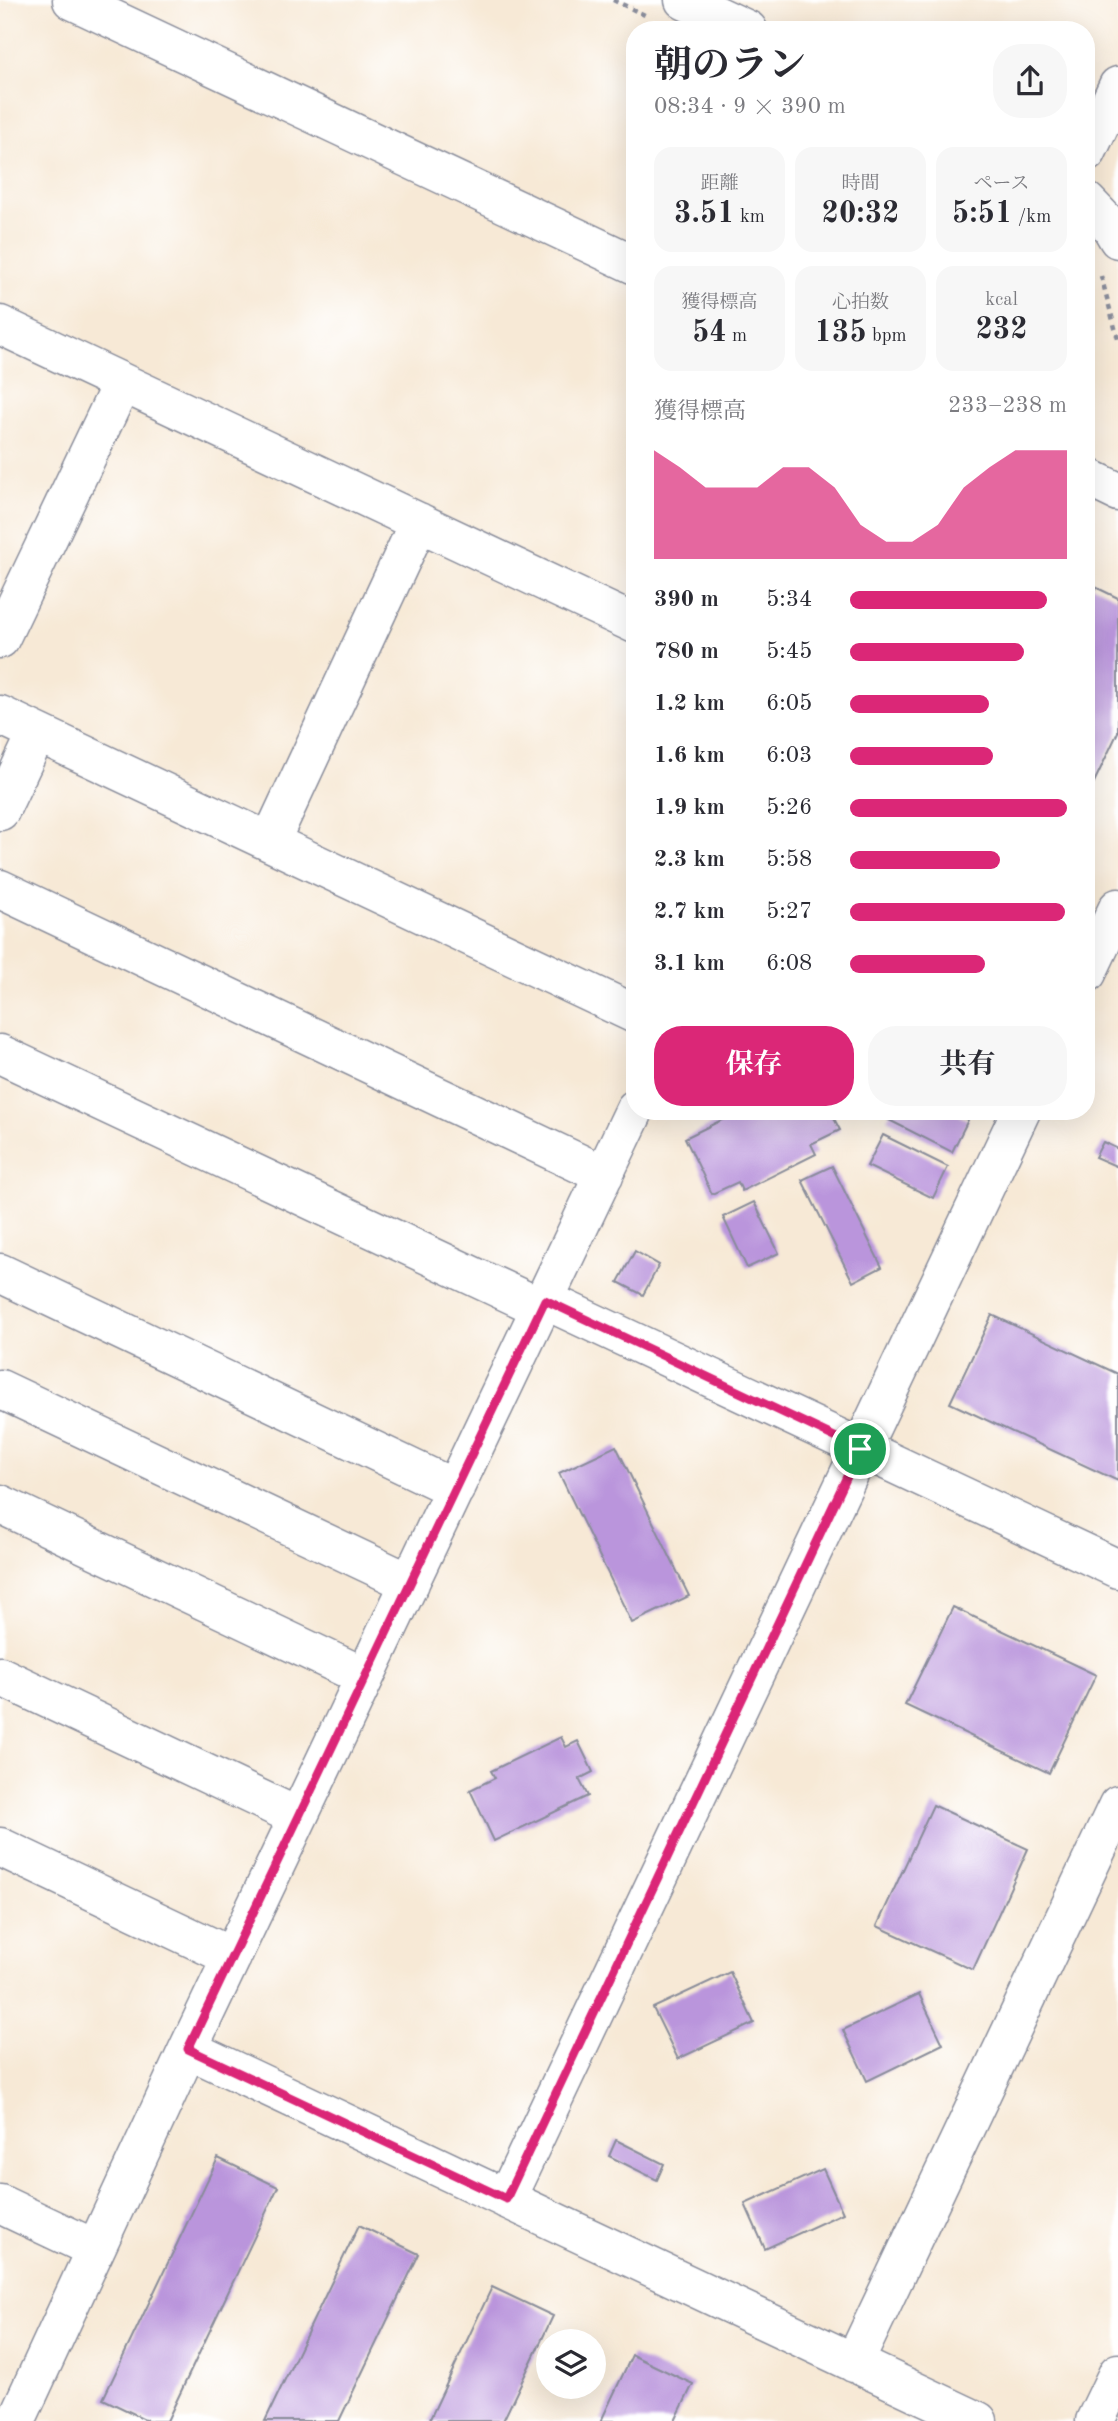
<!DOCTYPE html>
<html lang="ja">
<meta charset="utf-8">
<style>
body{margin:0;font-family:"Old Standard TT","Noto Serif JP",serif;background:#f7f7f7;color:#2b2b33;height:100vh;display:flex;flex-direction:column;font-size:26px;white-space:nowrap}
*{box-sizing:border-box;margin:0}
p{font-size:23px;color:#7c7c81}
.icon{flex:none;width:38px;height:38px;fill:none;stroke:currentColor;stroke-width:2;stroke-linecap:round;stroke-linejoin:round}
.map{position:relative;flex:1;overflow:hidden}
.details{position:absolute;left:626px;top:21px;width:469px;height:1099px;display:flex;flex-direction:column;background:#fff;border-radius:28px;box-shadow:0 7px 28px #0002}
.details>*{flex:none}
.buttons{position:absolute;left:536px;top:2329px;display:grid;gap:14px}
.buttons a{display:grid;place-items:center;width:70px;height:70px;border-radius:50%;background:#fff;box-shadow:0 7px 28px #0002;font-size:35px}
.pin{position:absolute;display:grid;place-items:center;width:60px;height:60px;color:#fff;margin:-30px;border:4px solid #fff;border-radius:50%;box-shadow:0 2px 7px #0007}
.round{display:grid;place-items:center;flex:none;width:74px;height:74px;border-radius:28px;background:#f7f7f7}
.summary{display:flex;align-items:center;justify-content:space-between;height:119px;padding:0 28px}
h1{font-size:38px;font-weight:700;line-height:52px}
.stats{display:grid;grid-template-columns:repeat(3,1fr);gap:10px;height:119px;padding:7px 28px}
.stats div{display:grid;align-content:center;border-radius:18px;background:#f7f7f7;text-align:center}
.stats b{font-size:30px;font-weight:700}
.stats small{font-size:19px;font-weight:400}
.stats p{font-size:19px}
.chart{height:196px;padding:14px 28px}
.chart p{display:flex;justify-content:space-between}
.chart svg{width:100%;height:126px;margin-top:7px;fill:#db2777;opacity:.7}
.action{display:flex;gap:14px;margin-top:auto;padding:14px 28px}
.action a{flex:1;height:80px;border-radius:28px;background:#db2777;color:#fff;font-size:28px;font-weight:700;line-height:80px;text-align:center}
.action a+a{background:#f7f7f7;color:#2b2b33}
ul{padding:0 28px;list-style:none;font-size:23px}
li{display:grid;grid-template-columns:112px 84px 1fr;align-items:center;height:52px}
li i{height:18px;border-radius:9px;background:#db2777}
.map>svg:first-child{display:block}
</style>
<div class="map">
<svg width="1118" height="2421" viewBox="0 0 1118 2421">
<rect width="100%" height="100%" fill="#fff"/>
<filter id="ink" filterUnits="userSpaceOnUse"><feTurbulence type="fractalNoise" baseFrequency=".0143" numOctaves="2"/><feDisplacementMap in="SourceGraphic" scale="14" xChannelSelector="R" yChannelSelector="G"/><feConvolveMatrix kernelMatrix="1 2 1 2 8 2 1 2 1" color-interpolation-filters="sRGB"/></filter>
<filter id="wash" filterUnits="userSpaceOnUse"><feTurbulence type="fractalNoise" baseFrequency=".00686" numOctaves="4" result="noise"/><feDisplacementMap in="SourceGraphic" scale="28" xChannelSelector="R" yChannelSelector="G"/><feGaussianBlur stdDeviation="1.57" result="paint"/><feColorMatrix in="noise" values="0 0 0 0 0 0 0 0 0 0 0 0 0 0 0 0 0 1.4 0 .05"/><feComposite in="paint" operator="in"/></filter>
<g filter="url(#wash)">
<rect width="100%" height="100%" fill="#f7e9d6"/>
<g id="blocks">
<!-- building -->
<path fill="#ba95dc" d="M1087,583L1118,598V732L1087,797Z
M740,1111H830L840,1130L811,1144L816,1154L742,1191L738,1182L712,1194L685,1138Z
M891,1111H950L968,1120L952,1152L887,1119Z
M883,1135L948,1167L933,1198L867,1166Z
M1103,1142L1118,1149V1167L1095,1157Z
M832,1166L882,1267L853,1282L802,1180Z
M754,1202L779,1253L747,1268L723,1217Z
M635,1251L659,1265L643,1295L618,1282Z
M992,1315L1118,1374V1481L950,1403Z
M616,1446L689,1596L632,1623L559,1473Z
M953,1607L1096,1675L1049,1773L905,1705Z
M561,1737L566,1747L578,1741L593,1772L579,1779L588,1796L494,1841L470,1790L495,1778L491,1771Z
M933,1805L1028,1849L973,1970L877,1926Z
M730,1972L754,2023L678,2059L653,2008Z
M919,1994L943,2044L867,2081L843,2030Z
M616,2140L664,2164L657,2180L609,2156Z
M218,2158L278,2187L167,2421H149L103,2399Z
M823,2169L843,2213L765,2249L745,2204Z
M359,2225L419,2254L339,2421H265Z
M492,2287L553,2316L503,2421H429Z
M632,2355L693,2384L675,2421H601Z"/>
</g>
</g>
<g filter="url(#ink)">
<use href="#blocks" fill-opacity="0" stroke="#898c9a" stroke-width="2"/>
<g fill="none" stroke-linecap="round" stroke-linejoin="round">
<!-- minor casing -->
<g stroke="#898c9a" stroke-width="41">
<path id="minor" d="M72,0L635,265
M684,0L748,30
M1087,152L1118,86
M1087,202L1111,227L1118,239
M0,325L635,624
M1087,477L1118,492
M0,639L122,383
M0,715L635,1014
M0,811L37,733
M270,842L419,522
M0,889L604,1175
M1087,973L1118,908
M0,1054L541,1308
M0,1273L455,1489
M545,1300L1118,1569
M0,1389L410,1583
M0,1504L365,1677
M0,1676L298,1817
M0,1847L232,1957
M188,2049L978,2421
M506,2199L1021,1111
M0,2204L95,2249
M854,2363L1118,1805
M16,2421L188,2049L635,1109
M1095,2421L1118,2373"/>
</g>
<!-- path -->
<path stroke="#898c9a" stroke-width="4.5" stroke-dasharray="5 5" stroke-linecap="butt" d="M613,0L649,17
M1101,276L1118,339"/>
<!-- minor -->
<use href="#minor" stroke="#fff" stroke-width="38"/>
</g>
</g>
<g fill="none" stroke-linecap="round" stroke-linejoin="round" filter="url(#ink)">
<!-- route casing -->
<g stroke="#fff" stroke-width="14">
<path id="route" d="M545,1300L860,1449L506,2199L188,2049Z"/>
</g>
<!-- route -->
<use href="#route" stroke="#db2777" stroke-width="9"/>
</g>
</svg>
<div class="buttons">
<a><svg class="icon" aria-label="layers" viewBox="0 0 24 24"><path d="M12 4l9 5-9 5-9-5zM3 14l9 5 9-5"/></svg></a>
</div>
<div class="pin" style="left:860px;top:1449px;background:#1e9e55"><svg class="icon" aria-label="arrive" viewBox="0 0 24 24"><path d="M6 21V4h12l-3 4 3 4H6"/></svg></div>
<section class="details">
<div class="summary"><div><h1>朝のラン</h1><p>08:34 · 9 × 390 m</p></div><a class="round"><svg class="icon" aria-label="share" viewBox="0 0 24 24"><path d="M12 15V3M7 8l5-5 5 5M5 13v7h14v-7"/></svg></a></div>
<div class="stats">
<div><p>距離</p><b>3.51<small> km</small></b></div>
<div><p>時間</p><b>20:32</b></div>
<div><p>ペース</p><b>5:51<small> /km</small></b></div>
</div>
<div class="stats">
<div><p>獲得標高</p><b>54<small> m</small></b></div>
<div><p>心拍数</p><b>135<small> bpm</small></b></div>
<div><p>kcal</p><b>232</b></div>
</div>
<div class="chart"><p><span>獲得標高</span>233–238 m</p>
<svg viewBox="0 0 160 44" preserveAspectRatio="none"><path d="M0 44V6L10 12L20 19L30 19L40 19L50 12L60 12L70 19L80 32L90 38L100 38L110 32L120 19L130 12L140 6L150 6L160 6V44z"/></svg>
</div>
<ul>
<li><b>390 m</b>5:34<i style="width:91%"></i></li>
<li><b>780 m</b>5:45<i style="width:80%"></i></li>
<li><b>1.2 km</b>6:05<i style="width:64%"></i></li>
<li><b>1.6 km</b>6:03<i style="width:66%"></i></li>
<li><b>1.9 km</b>5:26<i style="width:100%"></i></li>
<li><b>2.3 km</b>5:58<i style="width:69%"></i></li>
<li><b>2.7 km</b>5:27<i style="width:99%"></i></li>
<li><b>3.1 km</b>6:08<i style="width:62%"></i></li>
</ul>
<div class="action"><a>保存</a><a>共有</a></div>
</section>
</div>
